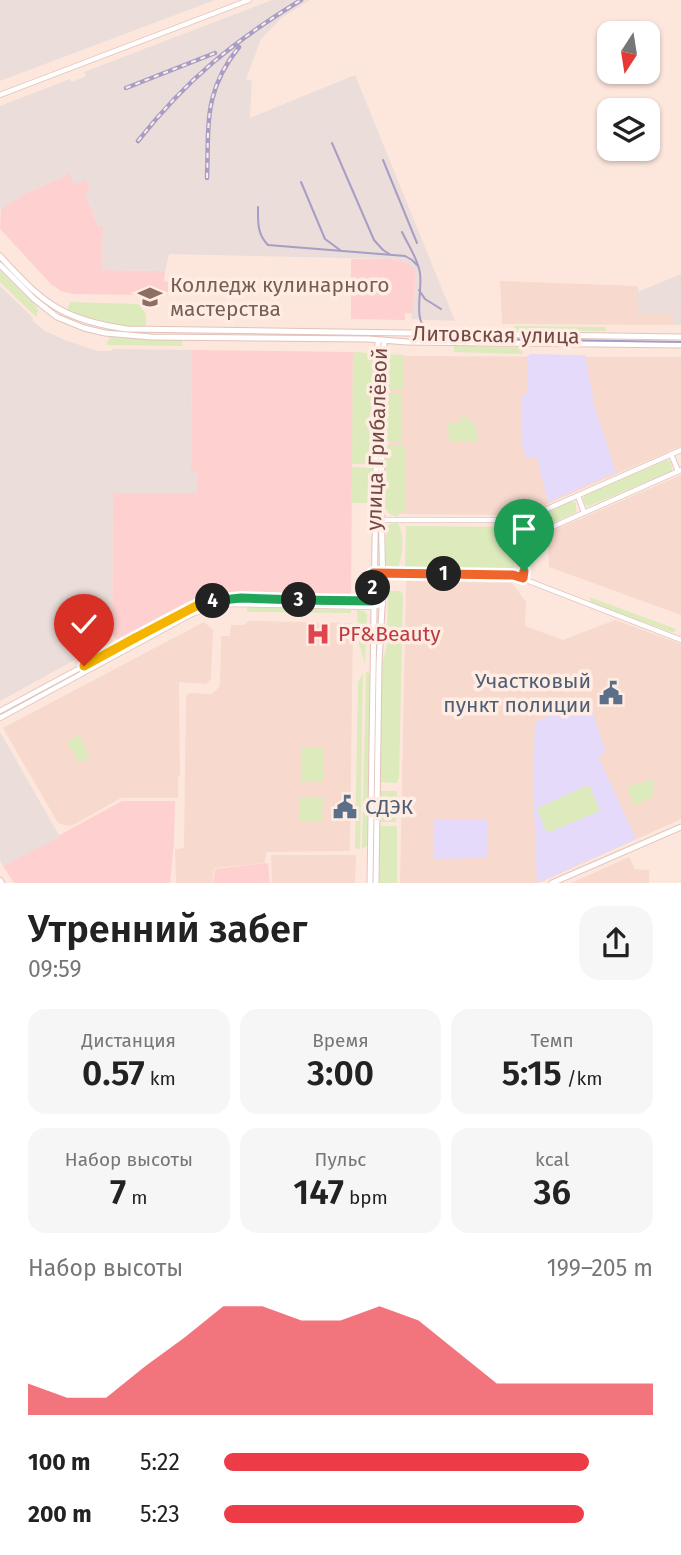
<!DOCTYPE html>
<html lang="ru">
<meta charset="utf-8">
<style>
body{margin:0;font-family:"Fira Sans",sans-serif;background:#f6f6f6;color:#222;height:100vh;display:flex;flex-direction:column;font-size:26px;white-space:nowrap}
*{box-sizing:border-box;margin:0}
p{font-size:23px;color:#767676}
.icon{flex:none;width:38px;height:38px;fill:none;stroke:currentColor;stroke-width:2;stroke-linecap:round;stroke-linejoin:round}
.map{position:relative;height:883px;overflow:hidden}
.panel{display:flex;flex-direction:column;background:#fff;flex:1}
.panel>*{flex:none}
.needle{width:46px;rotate:192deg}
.controls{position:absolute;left:597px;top:21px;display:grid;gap:14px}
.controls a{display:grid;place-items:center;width:63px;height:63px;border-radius:14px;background:#fff;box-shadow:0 2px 5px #0004;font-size:35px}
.pin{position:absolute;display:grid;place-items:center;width:60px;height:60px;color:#fff;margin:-72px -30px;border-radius:50% 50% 50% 0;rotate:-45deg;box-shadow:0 0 7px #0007}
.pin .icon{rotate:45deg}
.km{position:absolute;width:35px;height:35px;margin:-18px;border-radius:50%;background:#222;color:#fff;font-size:19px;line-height:35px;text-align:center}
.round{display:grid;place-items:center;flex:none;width:74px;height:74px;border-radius:21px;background:#f6f6f6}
.headline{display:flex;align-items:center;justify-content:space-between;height:119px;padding:0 28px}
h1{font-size:38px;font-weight:600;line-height:52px}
.figures{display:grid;grid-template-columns:repeat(3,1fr);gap:10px;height:119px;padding:7px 28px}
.figures div{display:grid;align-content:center;border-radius:18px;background:#f6f6f6;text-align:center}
.figures b{font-size:35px;font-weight:600}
.figures small{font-size:19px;font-weight:400}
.figures p{font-size:19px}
.chart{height:196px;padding:14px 28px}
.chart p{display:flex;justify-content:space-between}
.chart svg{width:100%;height:126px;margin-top:7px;fill:#ed3c47;opacity:.7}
ul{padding:0 28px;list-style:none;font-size:23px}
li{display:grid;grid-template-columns:112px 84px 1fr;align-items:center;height:52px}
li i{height:18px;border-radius:9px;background:#ed3c47}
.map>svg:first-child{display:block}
</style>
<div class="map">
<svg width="681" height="883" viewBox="0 0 681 883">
<rect width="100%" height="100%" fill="#fde7dd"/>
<!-- residential -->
<path fill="#f7d9ce" d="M500,281L637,286L639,291L635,293L638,300L674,313V325L502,324Z
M391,356L681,357V446L522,515L394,514L387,506Z
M681,475V615L549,567L548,533Z
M406,581L512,583L526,602L525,626L563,640L615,620L681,644V819L539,883H400Z
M249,621L353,623L350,851L266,852L265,863L214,868L212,883H176L175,849L184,848L186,696L189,693L212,694L220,686L221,636H230L231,625H244Z
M204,622L213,630L211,679L206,684L179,682L180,775L178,776V798H121L73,825L68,826L58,823L3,728Z
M271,855H356L355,883H272Z
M629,857L635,869L649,870V883H571Z"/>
<!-- commercial -->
<path fill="#fed0d0" d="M69,172L86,180L90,190L85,193L98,227L103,225L102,270L165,271L164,281L168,282V295H152L151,300H157V305H142V300H148V295L73,294L61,291L51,284L0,229L1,209L26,193L65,176L64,174Z
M351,259H392L409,263L415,270L414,314L405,313V320L351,319Z
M192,350L353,352L351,597L226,595L189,601L117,640L112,634L113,493H197L191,473Z
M122,801H175L174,843L170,883H14L3,866Z
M268,863L270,883H213L215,869Z"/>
<!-- industrial -->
<path fill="#eaddda" d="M0,0H215L0,81Z
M272,0H310L281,18L261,39L246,79L252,81L250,118L355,75L455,321L411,319L415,295V270L409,263L392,259L169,254L165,271L102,270L103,226L98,227L85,193L90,190L86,180L74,185L68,172L65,174V176L26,193L0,210V106L70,79L72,82L86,76L84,72Z
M681,274V325H674L673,313H638V300L635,293Z
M0,286L33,318L32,320L45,331L65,340L97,351H112V349L192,350L191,472L198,473L197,493H113L112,634L102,645L0,701Z
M0,732L60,837L3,866L0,860Z"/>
<!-- education -->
<path fill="#e5daf9" d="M531,354L585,355L595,408L616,472L548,502L537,458H526L522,446V396L527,393V356Z
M588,699L606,752L598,756L636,839L537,883L533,783L535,722Z
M433,819L488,820V858L433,859Z"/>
<!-- green -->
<path fill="#dceabc" d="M0,271L36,306L38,311L36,317L0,282Z
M70,302L138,304L146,314V327C118,327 93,321 67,311Z
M514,326L606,327V331L514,330Z
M110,337L182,340V346L106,345Z
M454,346L519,347L522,349V354L454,352Z
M353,352L374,353L373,464H352Z
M387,354L404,355V390H386Z
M386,393L402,394L401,442H386Z
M460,417H469V424H476L477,441H449L448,424H460Z
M385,445L406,446L405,512H399L398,517L390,514L385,508Z
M667,460L671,462L672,471L589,506L585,505L583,499L585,495Z
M352,467L373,468L372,503H351Z
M572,501L576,503V512L544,527L539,526L537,520L539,516Z
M398,523C405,537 403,556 397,570H391L386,564V529L389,524Z
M406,526L515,527L514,571L405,569Z
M388,591H401L403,596L399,777L397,783L380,782L382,664L387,646Z
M589,597L676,629L675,632H671L591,603Z
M247,607L351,610V613L247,612Z
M357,610L364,611L367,615L365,663L359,644Z
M366,671L370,674L367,846L362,849Z
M363,674L360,849H357L355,847L358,682Z
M79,735L90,757L79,763L67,742Z
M301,747H324L323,782L301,781Z
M654,779V796L634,806L627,787Z
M589,785L600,811L547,833L537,808Z
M380,791H397L396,822H380Z
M300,797L323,798L322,822L300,821Z
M380,826H397V883H379Z"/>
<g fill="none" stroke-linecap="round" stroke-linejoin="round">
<!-- minor casing -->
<g stroke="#e3c3bc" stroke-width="6">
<path id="minor" d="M0,95L249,0
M671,454L678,471
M578,496L584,512
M375,520H522L681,450
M525,539L681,470
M373,573L513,575L681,640
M523,578L525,519
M0,711L188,610L209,601L229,598L375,602
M0,718L190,615L211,607L229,604L372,607L383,604"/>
</g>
<!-- tertiary casing -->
<g stroke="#e3c3bc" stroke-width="7">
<path id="tertiary" d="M0,256C43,303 62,320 127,329L681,337
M0,265L34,299L57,317L84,328L105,333L151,337L368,339L407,342L681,345
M370,883L378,340
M376,883L379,663L383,589L381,503L384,341
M552,883L681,827"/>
</g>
<!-- secondary casing -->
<g stroke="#e8c1b9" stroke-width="8">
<path id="secondary" d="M0,881L1,883"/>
</g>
<!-- minor -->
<use href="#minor" stroke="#fff" stroke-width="4.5"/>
<!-- tertiary -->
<use href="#tertiary" stroke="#fff" stroke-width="5"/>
<!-- secondary -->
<use href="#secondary" stroke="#fff" stroke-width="6"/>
<!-- tram -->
<path stroke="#a79dc5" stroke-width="2" d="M332,143L374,240L383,250L391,255
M383,160L417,243
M301,182L325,239L340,250
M258,207C258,222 257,234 268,245L405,256L412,260L418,266
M402,232C408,245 418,259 420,273C423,297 409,324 436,338L681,342
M419,290L425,299L441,309"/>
<!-- rail casing -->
<g stroke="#a79dc5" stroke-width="4.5">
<path id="rail" d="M126,88L215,53
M138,141C187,79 234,41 301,0
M207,178C209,124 203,92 239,47"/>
</g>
<!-- rail -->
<use href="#rail" stroke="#ffede4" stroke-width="2" stroke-dasharray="5" stroke-linecap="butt"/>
</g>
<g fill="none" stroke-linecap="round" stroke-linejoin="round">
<!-- split-1 casing -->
<g stroke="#fff" stroke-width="14">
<path id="split-1" d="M444,574L513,575L523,578L524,571"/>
</g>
<!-- split-2 casing -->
<g stroke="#fff" stroke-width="14">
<path id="split-2" d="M373,588V573L444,574"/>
</g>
<!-- split-3 casing -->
<g stroke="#fff" stroke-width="14">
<path id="split-3" d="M299,600L372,601L373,588"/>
</g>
<!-- split-4 casing -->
<g stroke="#fff" stroke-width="14">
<path id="split-4" d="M213,601L241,598L299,600"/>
</g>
<!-- split-5 casing -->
<g stroke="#fff" stroke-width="14">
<path id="split-5" d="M135,638L198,605L213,601"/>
</g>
<!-- split-6 casing -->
<g stroke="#fff" stroke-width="14">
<path id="split-6" d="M84,666L135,638"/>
</g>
<!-- split-1 -->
<use href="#split-1" stroke="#f0652b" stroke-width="9"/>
<!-- split-2 -->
<use href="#split-2" stroke="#f0652b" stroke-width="9"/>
<!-- split-3 -->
<use href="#split-3" stroke="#22a559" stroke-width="9"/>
<!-- split-4 -->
<use href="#split-4" stroke="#22a559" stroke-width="9"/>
<!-- split-5 -->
<use href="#split-5" stroke="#f5b400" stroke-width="9"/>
<!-- split-6 -->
<use href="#split-6" stroke="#f5b400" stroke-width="9"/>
</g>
<!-- icons -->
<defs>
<g id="university-bare" transform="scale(1.89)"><path d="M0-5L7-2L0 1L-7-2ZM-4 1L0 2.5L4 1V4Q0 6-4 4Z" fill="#8d6e63" stroke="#ffede4" stroke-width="2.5" paint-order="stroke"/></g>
<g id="hospital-bare" transform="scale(1.89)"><path d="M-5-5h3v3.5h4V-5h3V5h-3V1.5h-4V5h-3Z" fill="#e0444e" stroke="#ffede4" stroke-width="2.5" paint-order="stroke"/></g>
<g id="civic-bare" transform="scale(1.89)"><path d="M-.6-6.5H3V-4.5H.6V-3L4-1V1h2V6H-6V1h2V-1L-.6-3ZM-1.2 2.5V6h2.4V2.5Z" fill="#5c6f8a" stroke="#ffede4" stroke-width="2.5" paint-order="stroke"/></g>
</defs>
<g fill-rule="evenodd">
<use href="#university-bare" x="150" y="297"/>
<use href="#hospital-bare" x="318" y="634"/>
<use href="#civic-bare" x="611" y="693"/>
<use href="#civic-bare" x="345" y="807"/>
</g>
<g text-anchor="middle" stroke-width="7" stroke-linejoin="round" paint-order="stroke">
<!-- education labels -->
<g font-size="21" fill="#785e54" stroke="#ffede4" text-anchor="start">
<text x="170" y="292">Колледж кулинарного<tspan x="170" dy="24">мастерства</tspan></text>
</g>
<!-- street labels -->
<g font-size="21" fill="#734845" stroke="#ffede4">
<text transform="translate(496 335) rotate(1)" y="7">Литовская улица</text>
<text transform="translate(377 439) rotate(-88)" y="7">улица Грибалёвой</text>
</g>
<!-- health labels -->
<g font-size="21" fill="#be3a42" stroke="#ffede4" text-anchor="start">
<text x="338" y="641">PF&amp;Beauty</text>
</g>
<!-- service labels -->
<g font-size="21" fill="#4e5e75" stroke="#ffede4" text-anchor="end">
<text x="591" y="688">Участковый<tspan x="591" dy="24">пункт полиции</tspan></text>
<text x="365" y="814" text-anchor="start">СДЭК</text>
</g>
</g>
</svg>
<div class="controls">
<a><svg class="needle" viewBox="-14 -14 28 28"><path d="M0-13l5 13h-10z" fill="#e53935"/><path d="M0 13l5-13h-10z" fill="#767676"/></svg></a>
<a><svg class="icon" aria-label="layers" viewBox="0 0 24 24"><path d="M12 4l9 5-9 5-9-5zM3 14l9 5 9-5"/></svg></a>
</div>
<div class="pin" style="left:524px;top:571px;background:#1e9e55"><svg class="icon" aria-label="arrive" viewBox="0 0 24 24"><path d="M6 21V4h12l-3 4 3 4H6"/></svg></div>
<div class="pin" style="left:84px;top:666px;background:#d93025"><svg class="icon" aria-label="check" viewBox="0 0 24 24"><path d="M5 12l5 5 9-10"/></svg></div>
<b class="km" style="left:444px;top:574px">1</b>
<b class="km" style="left:373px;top:588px">2</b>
<b class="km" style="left:299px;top:600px">3</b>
<b class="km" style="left:213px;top:601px">4</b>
</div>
<section class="panel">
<div class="headline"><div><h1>Утренний забег</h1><p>09:59</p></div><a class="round"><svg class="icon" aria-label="share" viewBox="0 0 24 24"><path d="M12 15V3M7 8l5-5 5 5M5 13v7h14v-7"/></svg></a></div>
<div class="figures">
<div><p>Дистанция</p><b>0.57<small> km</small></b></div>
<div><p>Время</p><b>3:00</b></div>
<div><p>Темп</p><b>5:15<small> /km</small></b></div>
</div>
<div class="figures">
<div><p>Набор высоты</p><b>7<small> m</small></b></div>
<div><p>Пульс</p><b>147<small> bpm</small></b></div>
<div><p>kcal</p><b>36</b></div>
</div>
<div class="chart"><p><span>Набор высоты</span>199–205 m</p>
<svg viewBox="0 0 160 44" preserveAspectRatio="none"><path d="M0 44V33L10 38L20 38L30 27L40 17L50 6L60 6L70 11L80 11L90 6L100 11L110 22L120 33L130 33L140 33L150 33L160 33V44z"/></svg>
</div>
<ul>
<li><b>100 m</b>5:22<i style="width:85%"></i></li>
<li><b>200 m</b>5:23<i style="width:84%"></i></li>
</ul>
</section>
